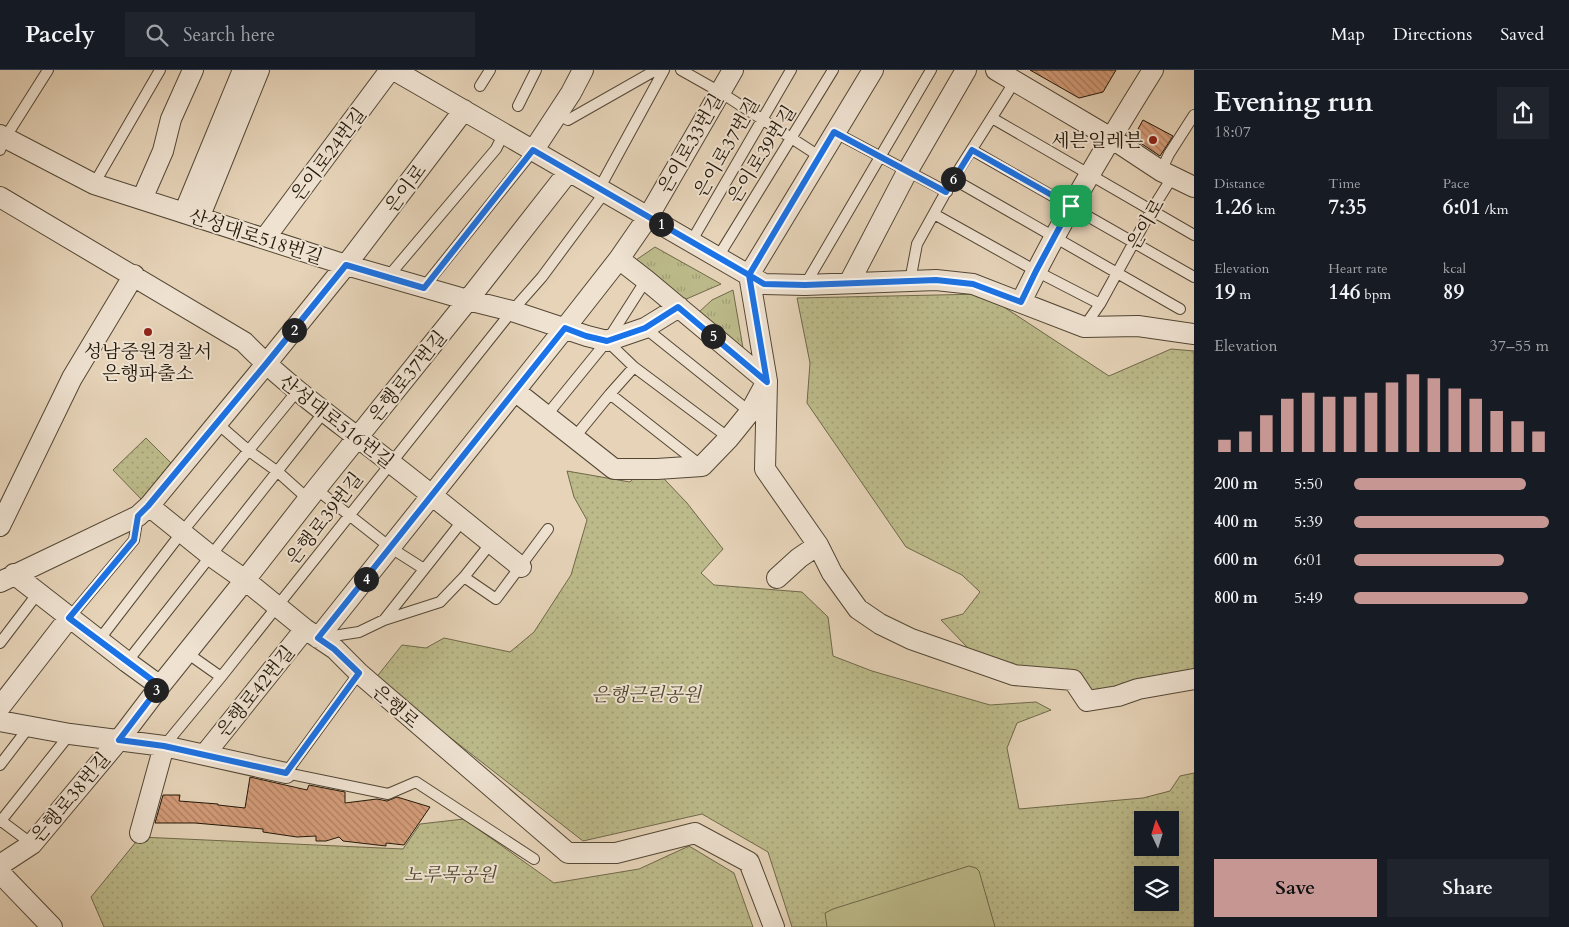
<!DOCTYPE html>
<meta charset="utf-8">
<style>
body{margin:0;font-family:Cardo,"Noto Serif KR",serif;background:#20242c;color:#f1f3f6;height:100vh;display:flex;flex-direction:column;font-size:19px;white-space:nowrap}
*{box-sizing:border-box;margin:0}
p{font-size:16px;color:#9ea1a6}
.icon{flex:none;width:28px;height:28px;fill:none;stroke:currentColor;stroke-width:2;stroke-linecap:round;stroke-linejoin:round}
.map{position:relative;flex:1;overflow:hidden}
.drawer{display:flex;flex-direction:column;background:#171b24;width:375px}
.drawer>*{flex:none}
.needle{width:32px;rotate:356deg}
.buttons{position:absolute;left:1134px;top:741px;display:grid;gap:10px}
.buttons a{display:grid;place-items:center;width:45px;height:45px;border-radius:0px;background:#171b24;box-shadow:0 5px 20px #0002;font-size:25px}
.pin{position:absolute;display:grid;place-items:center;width:42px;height:42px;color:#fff;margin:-21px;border-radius:10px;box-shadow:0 2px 8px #0006}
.km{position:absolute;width:25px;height:25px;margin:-12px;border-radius:50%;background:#222;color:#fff;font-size:14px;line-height:25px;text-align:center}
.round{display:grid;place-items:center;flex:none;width:52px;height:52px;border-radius:0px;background:#20242c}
.overview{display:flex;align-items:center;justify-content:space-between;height:85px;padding:0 20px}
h1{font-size:28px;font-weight:700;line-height:38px}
.metrics{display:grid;grid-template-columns:repeat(3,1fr);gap:8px;height:85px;padding:5px 20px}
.metrics div{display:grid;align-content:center}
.metrics b{font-size:21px;font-weight:700}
.metrics small{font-size:14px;font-weight:400}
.metrics p{font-size:14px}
.chart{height:140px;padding:10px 20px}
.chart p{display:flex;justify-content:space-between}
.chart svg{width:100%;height:90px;margin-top:5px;stroke:#c59692;stroke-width:6}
.primary-button{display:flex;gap:10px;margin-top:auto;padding:10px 20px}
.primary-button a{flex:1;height:58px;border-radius:0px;background:#c59692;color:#111;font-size:20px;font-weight:700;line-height:58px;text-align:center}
.primary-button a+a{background:#20242c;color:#f1f3f6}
ul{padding:0 20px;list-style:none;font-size:16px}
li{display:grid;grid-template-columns:80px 60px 1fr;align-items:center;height:38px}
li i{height:12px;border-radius:6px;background:#c59692}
header{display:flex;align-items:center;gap:30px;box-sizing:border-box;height:70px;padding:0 25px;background:#171b24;border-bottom:1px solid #363941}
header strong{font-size:24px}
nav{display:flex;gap:28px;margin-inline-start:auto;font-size:18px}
.search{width:350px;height:45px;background:#20242c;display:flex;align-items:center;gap:12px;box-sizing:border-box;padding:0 18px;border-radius:0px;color:#9ea1a6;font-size:19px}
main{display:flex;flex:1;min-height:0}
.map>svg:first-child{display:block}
</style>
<header>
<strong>Pacely</strong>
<div class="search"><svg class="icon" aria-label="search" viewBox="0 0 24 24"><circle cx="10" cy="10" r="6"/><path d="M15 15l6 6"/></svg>Search here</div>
<nav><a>Map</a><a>Directions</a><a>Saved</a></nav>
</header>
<main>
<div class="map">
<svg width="1194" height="857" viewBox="0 0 1194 857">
<defs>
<pattern id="grass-tufts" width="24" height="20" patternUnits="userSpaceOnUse" patternTransform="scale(1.25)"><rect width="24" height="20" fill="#bcba8a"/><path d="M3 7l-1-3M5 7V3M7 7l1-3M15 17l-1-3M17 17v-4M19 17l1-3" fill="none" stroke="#a19f76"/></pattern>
<pattern id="park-dots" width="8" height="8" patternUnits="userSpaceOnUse" patternTransform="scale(1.25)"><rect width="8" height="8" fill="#bcba8a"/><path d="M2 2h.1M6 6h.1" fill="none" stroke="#a19f76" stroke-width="1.8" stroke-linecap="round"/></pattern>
<pattern id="building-back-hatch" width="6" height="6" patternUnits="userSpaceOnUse" patternTransform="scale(1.25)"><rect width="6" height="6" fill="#d49c79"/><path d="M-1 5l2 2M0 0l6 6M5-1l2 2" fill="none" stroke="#ac7e61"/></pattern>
</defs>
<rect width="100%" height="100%" fill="#e6d3b8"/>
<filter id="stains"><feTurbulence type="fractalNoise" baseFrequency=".004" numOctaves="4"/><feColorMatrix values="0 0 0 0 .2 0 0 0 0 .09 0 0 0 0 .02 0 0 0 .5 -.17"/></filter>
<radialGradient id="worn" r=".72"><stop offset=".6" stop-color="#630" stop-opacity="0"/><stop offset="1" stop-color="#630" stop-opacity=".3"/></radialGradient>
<!-- grass -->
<path fill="url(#grass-tufts)" stroke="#6f694a" d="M655,177L721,214L684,230L636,190Z
M733,220L743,278L698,243L712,230Z"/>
<!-- park -->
<path fill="url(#park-dots)" stroke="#6f694a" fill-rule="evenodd" d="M984,224L1109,306L1171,279L1194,281V609L1141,608L1077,628L1069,611L994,605L941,550L963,544L980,522L962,505L906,477L807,333L810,293L797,228Z
M146,368L175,397L142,430L113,400Z
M648,392L687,433L723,479L701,503L714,515L802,522L828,547L833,586L872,601L990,635L1036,632L1051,640L1017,653L1007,678L1019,739L1143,728L1170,721L1180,706L1194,703V857H792L768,782L702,744L583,771L375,609L402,575L426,578L444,568L510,582L534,562L571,505L587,450L574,427L567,401L630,412ZM1142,750H1170V778H1142ZM1142,805H1170V832H1142Z
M464,749L554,813L639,799L689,776L734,803L753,857H104L91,827L140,767L403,779L420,754Z"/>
<!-- pitch -->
<path fill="#bcba8a" stroke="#6f694a" d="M969,796L976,798L979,801L995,857H827L825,843L833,839Z"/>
<!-- building -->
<path fill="url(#building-back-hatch)" stroke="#221809" d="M1030,0H1116L1103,22L1079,28Z
M1143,50L1173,66L1160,86L1133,68Z
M250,707L307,720L309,715L345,722V733L377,729L387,731L397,727L430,737L404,775L386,773V776L343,771L339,767L326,771H316V766L297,767L263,762V759L195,753H155L163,725H180L179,731L218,734V735L245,738Z"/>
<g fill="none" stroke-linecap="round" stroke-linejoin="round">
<!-- lane casing -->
<g stroke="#534735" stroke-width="12">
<path id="lane" d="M681,0L720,22L819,86
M480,16L490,0
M518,36L536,0
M557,44L568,50L656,0
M992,48L1194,165
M834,62L947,122
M0,80L5,68L48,0
M972,80L1194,207
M1161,101L1169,84L1194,45
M953,109L1180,239
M94,114L160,0
M599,119L664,0
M934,144L1036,201L1100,234
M691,172L791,0
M718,187L833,0
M387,208L496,79L504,63
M910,211L917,174L953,109L1015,11
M805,215L931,0
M424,217L533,81
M1084,257L1100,234L1151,141L1173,106
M645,258L750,342
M607,271L634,297L729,368
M610,324L699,394
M546,346L607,271L646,210
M218,354L249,381L278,402L308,429
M574,368L610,324L634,297
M316,419L391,478L424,499
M464,507L496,529L548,459
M69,548L134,470L138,446
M384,550L463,450
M320,568L359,562L384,550L440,532L464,507L491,473
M99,570L182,462L298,320
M0,573L38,523
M187,583L221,607
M127,592L324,342
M359,603L286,703L388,724L416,712L534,789
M164,676L221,607L512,241L542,207L605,122
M0,695L29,657
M0,750L32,774
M0,752L70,664"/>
</g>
<!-- street casing -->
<g stroke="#534735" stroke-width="22">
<path id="street" d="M394,0L764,214L805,215L936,210L973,214L1084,257L1138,256L1194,264
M996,0L1111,68L1161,101L1194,117
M0,65L94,114L346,195L468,230L512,241L587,266L607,271L645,258L679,237
M533,81L571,23L583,0
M0,127L244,272C278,307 318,337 357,367C413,409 466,453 521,497
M142,129L163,81L171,49L193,0
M184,143L243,0
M199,148L259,0
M265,168L390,0
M749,205L767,311L765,399L818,475L832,503L858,539L880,554L911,569L1014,605L1073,610L1087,631L1118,626L1138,619L1194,609
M749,205L873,0
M849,213L907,102L966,0
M1021,232C1060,152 1106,75 1153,0
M515,321L614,399H657L702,396L729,368L750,342L767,311L646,210L619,189
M149,436L211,486L245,510L305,559L335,579L359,603L568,783H616L695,763L749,792L774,857
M0,456L72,308L134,205
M14,504L127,592L160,616
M777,508L799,488L818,475
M0,512L138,446L149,436L266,294L346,195L464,40
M318,568L565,258L619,189L648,147L733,0
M0,637L69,548
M0,651L70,664L164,676L286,703
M205,684L305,559
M140,763L164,676
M0,795L32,774L119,670L160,616L245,510L316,419L468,230L569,101
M0,803L52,857"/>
</g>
<!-- lane -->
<use href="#lane" stroke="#efe2d1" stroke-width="10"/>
<!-- street -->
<use href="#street" stroke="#efe2d1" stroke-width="20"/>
</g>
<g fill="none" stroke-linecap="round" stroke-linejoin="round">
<!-- route casing -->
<g stroke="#fff" stroke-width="10">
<path id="route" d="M1071,136L1036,201L1021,232L973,214L936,210L805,215L764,214L749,205L533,80L424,218L346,195L266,294L148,436L138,446L134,470L69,548L160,616L119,670L164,676L286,703L359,603L334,579L318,568L565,258L586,266L607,271L645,258L678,237L767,312L749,205L834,62L946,122L972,80L1071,136"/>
</g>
<!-- route -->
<use href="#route" stroke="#1a73e8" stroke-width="6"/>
</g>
<!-- markers -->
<g fill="#8f2418" stroke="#efe2d1" stroke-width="2">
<circle cx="1153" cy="70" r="5"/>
<circle cx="148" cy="262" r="5"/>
</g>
<g text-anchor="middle" stroke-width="4" stroke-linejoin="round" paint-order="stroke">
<!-- poi labels -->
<g font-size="19" fill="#221809" stroke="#efe2d1" text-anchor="end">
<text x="1143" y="77">세븐일레븐</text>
<text x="148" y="288" text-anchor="middle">성남중원경찰서<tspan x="148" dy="22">은행파출소</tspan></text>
</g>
<!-- street labels -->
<g font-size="19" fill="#221809" stroke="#efe2d1">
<text transform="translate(690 73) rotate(-60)" y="7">은이로33번길</text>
<text transform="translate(726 77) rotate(-60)" y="7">은이로37번길</text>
<text transform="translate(328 84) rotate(-53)" y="7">은이로24번길</text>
<text transform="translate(761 84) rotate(-58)" y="7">은이로39번길</text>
<text transform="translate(405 118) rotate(-53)" y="7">은이로</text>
<text transform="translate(1145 154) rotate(-60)" y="7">은이로</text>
<text transform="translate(256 166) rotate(18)" y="7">산성대로518번길</text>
<text transform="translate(407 306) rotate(-51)" y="7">은행로37번길</text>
<text transform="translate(337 351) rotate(38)" y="7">산성대로516번길</text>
<text transform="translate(324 448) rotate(-52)" y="7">은행로39번길</text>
<text transform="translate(255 621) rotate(-51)" y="7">은행로42번길</text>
<text transform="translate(396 636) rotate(41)" y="7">은행로</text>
<text transform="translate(70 727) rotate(-50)" y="7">은행로38번길</text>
</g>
<!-- park labels -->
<g font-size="19" font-style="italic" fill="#504930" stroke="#efe2d1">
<text x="646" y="631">은행근린공원</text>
<text x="450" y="811">노루목공원</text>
</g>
</g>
<rect width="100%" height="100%" filter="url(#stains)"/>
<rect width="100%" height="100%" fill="url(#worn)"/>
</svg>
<div class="buttons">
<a><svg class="needle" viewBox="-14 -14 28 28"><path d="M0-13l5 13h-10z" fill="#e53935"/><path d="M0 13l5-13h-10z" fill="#9ea1a6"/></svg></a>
<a><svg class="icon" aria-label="layers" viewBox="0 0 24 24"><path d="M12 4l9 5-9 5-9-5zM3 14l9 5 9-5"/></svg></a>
</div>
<div class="pin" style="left:1071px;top:136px;background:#1e9e55"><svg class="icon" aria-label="arrive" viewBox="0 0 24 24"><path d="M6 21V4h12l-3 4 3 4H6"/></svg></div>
<b class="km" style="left:661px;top:154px">1</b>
<b class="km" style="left:294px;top:260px">2</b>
<b class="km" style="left:156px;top:620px">3</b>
<b class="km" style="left:366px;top:509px">4</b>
<b class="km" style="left:713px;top:266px">5</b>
<b class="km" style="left:953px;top:109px">6</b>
</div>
<section class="drawer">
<div class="overview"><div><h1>Evening run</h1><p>18:07</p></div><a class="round"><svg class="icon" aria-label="share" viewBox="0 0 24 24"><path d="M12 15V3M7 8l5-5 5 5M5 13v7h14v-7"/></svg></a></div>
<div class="metrics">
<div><p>Distance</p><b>1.26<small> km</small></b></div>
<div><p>Time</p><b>7:35</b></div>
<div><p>Pace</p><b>6:01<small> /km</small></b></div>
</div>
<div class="metrics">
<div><p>Elevation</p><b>19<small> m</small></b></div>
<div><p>Heart rate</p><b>146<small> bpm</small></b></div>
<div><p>kcal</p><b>89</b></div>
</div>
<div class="chart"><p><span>Elevation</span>37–55 m</p>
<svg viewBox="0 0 160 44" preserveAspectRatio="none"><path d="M5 44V38M15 44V34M25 44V26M35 44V18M45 44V15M55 44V17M65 44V17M75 44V15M85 44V10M95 44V6M105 44V8M115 44V13M125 44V18M135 44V24M145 44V29M155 44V34"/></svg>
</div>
<ul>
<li><b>200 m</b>5:50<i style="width:88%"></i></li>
<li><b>400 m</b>5:39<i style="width:100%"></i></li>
<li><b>600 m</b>6:01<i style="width:77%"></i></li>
<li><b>800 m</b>5:49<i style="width:89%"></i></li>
</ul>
<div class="primary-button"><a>Save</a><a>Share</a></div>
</section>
</main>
